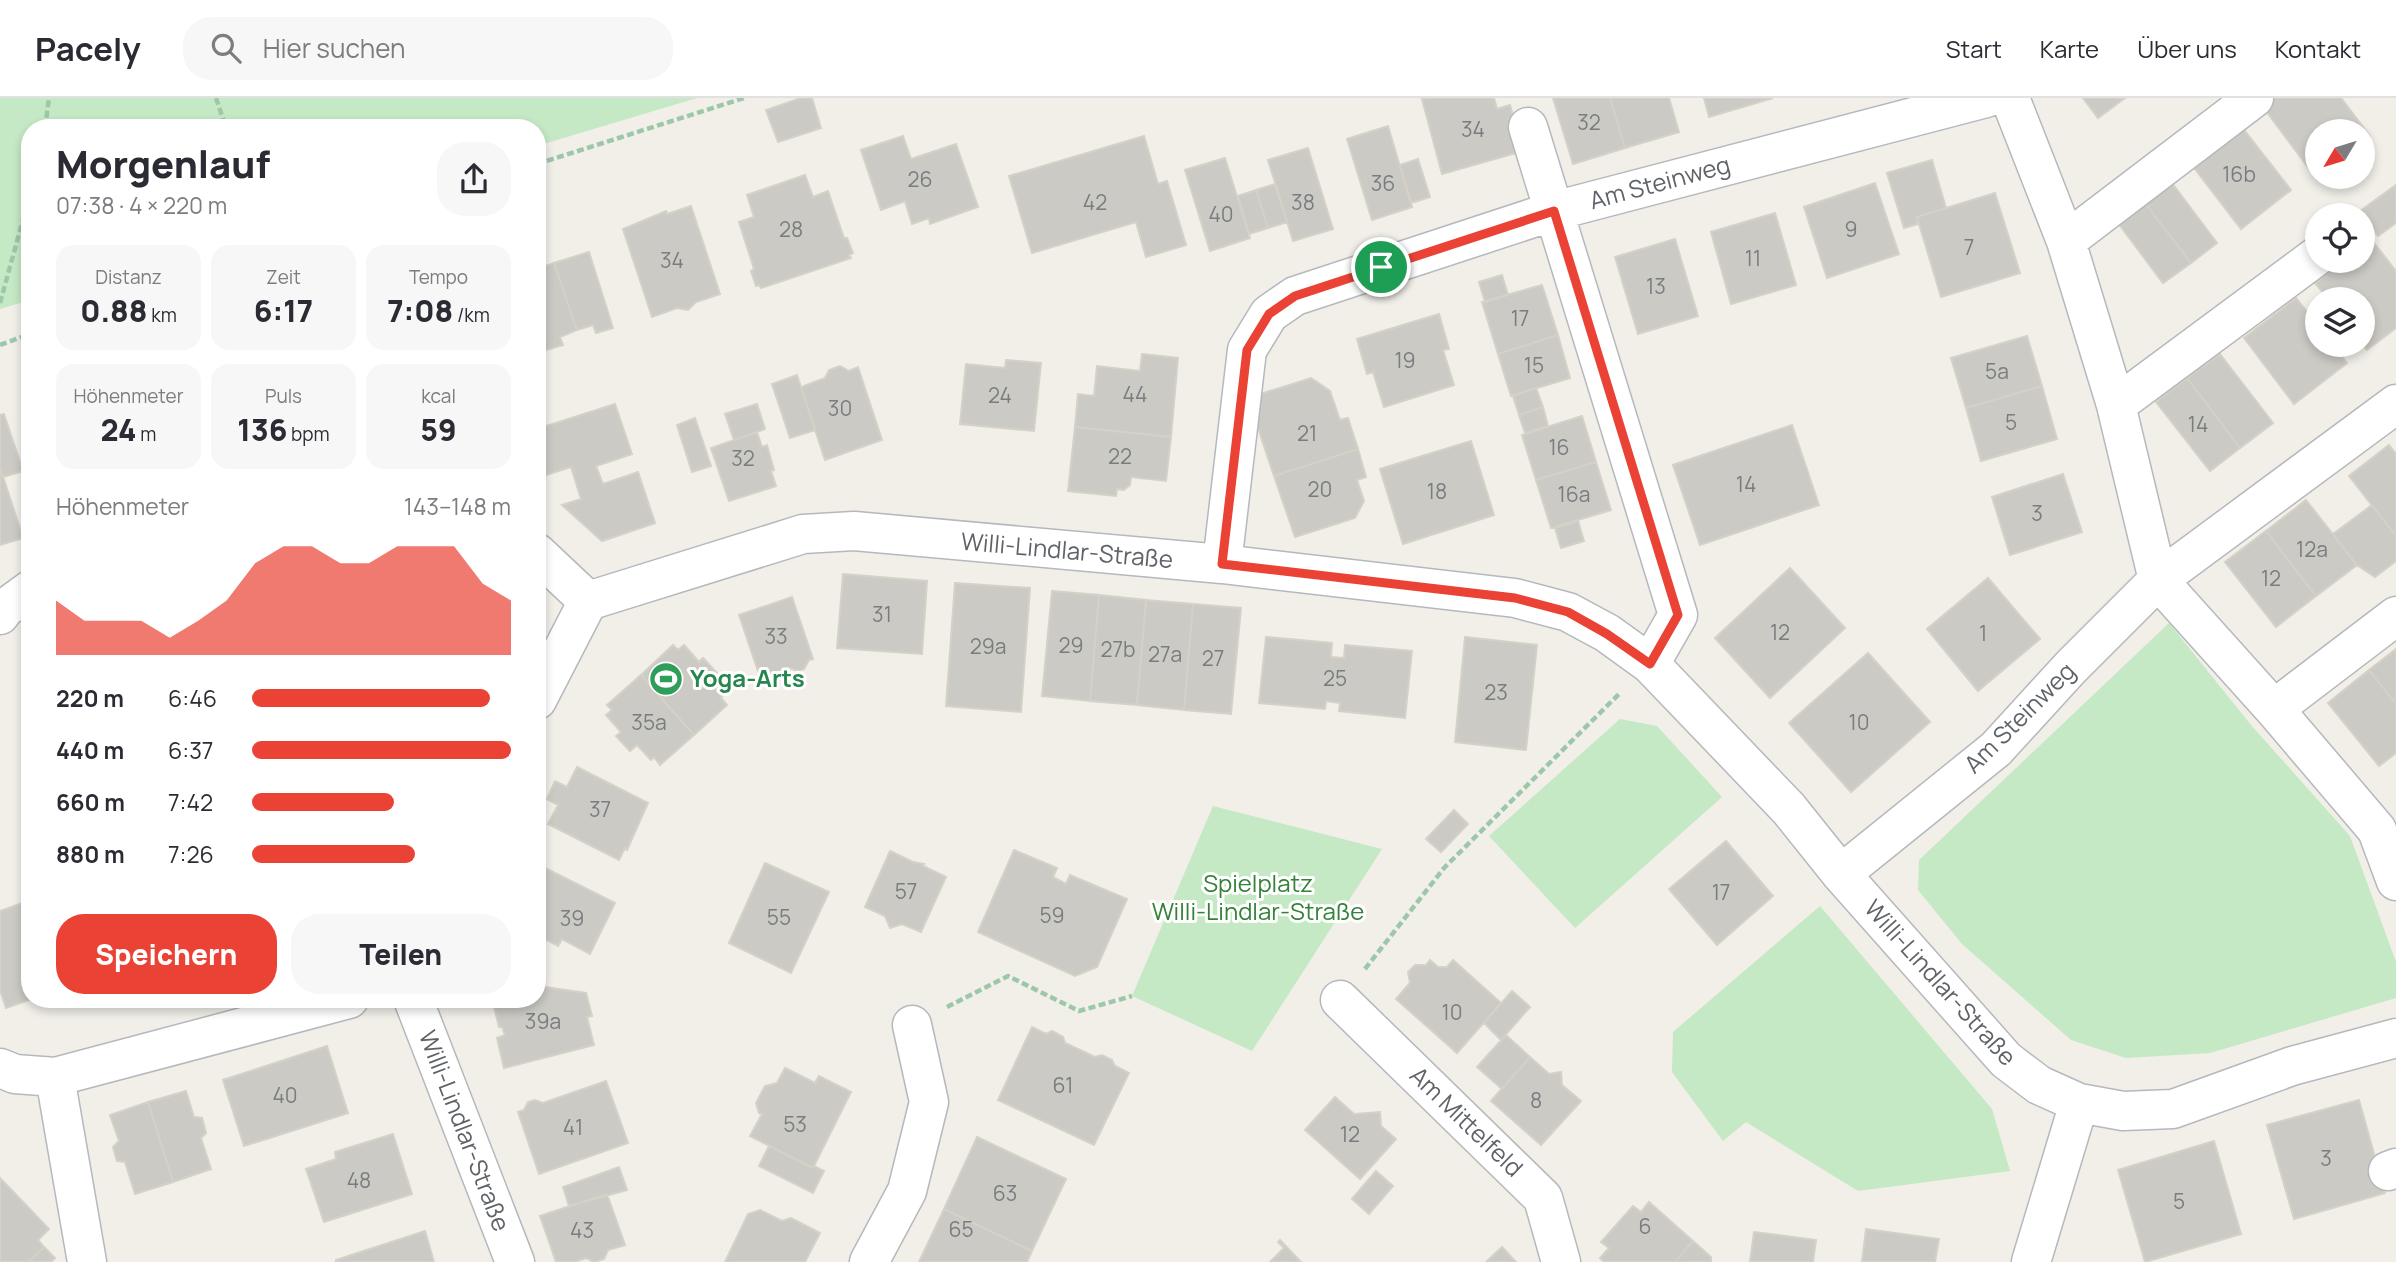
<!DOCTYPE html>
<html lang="de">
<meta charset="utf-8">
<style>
body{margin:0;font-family:Manrope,sans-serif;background:#f7f7f7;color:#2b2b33;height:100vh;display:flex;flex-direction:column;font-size:26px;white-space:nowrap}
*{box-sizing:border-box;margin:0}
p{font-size:23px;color:#7c7c81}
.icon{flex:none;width:38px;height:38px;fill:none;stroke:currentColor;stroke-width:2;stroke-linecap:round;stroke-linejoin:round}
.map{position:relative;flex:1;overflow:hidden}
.panel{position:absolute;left:21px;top:21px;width:525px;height:889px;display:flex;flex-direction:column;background:#fff;border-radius:28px;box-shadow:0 4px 10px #0003}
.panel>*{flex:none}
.needle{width:46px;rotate:232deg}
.tools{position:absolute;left:2305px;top:21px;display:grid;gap:14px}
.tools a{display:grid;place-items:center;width:70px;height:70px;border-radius:50%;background:#fff;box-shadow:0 4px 10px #0003;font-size:35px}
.pin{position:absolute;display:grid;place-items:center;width:60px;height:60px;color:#fff;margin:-30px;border:4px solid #fff;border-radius:50%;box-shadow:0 2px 7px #0007}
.round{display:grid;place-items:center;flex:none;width:74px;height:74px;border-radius:28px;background:#f7f7f7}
.headline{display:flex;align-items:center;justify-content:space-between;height:119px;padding:0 35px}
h1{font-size:38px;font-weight:800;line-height:52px}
.metrics{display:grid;grid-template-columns:repeat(3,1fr);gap:10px;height:119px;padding:7px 35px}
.metrics div{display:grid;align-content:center;border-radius:18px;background:#f7f7f7;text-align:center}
.metrics b{font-size:30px;font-weight:800}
.metrics small{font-size:19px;font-weight:400}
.metrics p{font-size:19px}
.chart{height:196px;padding:14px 35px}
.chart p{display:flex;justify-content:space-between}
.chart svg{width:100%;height:126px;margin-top:7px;fill:#ea4335;opacity:.7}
.action{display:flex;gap:14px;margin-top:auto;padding:14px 35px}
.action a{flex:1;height:80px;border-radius:28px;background:#ea4335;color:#fff;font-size:28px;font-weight:800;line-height:80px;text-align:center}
.action a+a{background:#f7f7f7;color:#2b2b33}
ul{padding:0 35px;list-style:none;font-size:23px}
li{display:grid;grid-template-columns:112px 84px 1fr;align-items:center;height:52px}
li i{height:18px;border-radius:9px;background:#ea4335}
header{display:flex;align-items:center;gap:42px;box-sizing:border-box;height:98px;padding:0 35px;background:#fff;border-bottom:2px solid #e1e1e2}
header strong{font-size:33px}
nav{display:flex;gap:38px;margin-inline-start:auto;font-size:24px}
.search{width:490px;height:63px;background:#f7f7f7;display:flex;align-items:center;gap:18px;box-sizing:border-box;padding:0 24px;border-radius:28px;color:#7c7c81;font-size:26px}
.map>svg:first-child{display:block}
</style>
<header>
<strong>Pacely</strong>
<div class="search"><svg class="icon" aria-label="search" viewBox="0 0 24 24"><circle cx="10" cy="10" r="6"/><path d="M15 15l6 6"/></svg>Hier suchen</div>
<nav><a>Start</a><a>Karte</a><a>Über uns</a><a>Kontakt</a></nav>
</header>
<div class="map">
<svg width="2396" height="1164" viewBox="0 0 2396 1164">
<rect width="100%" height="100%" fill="#f1efe8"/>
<!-- green -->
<path fill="#c5e8c5" d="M0,0H697L537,48V30H30V202L0,211Z
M2169,525L2251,627L2350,738L2396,864V900L2210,955L2126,960L2071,942L1962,846L1918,792L1919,762Z
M1620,621L1657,628L1722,699L1575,830L1489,738Z
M1213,708L1382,751L1252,953L1132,898Z
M1820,808L1992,1011L2010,1073L1858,1093L1746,1024L1723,1043L1672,974L1673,934Z"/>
<!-- building -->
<path fill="#cccac5" stroke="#d6d1c6" stroke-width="2" d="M801,0H812L821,30L778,44L766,12Z
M1426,0H1494L1497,11L1510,7L1523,53L1442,76L1422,1Z
M1553,0H1610L1625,50L1573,66Z
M1610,0H1669L1679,34L1625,50Z
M1704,0H1773L1709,19Z
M2083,0H2125L2098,20Z
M2274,0H2341L2370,38L2362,44V33H2317L2316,80L2263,9Z
M2238,24L2291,92L2241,131L2188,62Z
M1388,28L1412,109L1372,122L1347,41Z
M903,38L911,61L956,46L978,109L930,126L929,120L912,126L905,103L881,112L861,52Z
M1144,38L1158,86L1167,83L1186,147L1146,159L1136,124L1032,155L1009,78Z
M1308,50L1333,131L1293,143L1268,62Z
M1225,60L1250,140L1210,153L1185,72Z
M1418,61L1430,99L1411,105L1400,67Z
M1932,62L1946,110L1917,119L1918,126L1904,130L1887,75Z
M805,77L813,99L828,93L844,140H847L853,155L849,157L851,160L761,190L759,187L756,188L751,173L754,171L739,124L754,119L747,97Z
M2169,81L2217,145L2191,165L2142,101Z
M1875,85L1899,156L1827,180L1804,109Z
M1275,86L1287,124L1268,130L1256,92Z
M2396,87V125L2378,138L2360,113Z
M1256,92L1268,130L1249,136L1238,98Z
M1995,95L2020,175L1941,199L1917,119Z
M2142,101L2191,165L2163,185L2115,121Z
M691,108L720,196L696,204L688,212L677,210L652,219L623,131L666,113L667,116Z
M1775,115L1796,187L1731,206L1711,134Z
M1675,141L1698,218L1638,236L1615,159Z
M2371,141L2396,173V230L2367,252L2362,246V201H2328L2315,185L2343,163H2362V148Z
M589,154L613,230L596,235L593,227L577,232L554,165Z
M554,165L577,232L560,239L563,247L546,252L537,227V171Z
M1502,177L1508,197L1485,204L1479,184Z
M1542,187L1558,237L1498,256L1482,204Z
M2296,200L2317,226V247H2333L2347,265L2294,306L2244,240Z
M1439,216L1449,251L1443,252L1454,287L1384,309L1373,274L1367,276L1357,241Z
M1558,237L1570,280L1511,298L1498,256Z
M2027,238L2042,288L1966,310L1951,260Z
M1142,256L1178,260L1171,339L1075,329L1078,296L1094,298L1097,268L1140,273Z
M2220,256L2273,325L2240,350L2187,280Z
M1006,262L1041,265L1034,333L960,326L966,266L1005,270Z
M840,268L849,273L858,269L882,342L825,362L801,289L825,280L829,272Z
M797,277L815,332L790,340L772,286Z
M1311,280L1330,293L1340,322L1348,320L1358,351L1274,378L1248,300Z
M2187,280L2240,350L2210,373L2156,304Z
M2042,288L2057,341L1981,363L1966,310Z
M1536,290L1543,309L1519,317L1513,298Z
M615,306L632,356L596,368L603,386L638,374L655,425L602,443L562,407L581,401L571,369L537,380V331Z
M757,306L765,331L734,342L725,316Z
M1543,309L1548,328L1525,335L1519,317Z
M4,316L23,373L3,379L0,369V317Z
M1582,318L1596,364L1536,382L1522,337Z
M695,320L711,368L692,374L677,327Z
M1792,327L1819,407L1700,447L1673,367Z
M1075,329L1171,339L1166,383L1131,379L1130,387L1124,392L1117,391L1116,398L1068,393Z
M757,334L762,349L767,347L774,372L771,373L776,388L729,403L711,350Z
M1471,343L1494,417L1403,446L1380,371Z
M2389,347L2396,356V438L2349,378Z
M1358,351L1366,379L1357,382L1364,403L1355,420L1295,439L1274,378Z
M1596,364L1611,412L1551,430L1536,382Z
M0,369L23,440L0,447Z
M2063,376L2082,434L2010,457L1992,399Z
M2306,402L2357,467L2316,498L2266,433Z
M2372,407L2396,438V463L2375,479L2357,467L2333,436Z
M1578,423L1584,443L1561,450L1555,430Z
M2266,433L2316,498L2276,529L2225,464Z
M1790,470L1845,530L1770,600L1715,540Z
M843,476L927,483L922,556L837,550Z
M1988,480L2040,541L1978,593L1927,531Z
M955,485L1030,490L1021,614L946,608Z
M1052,493L1099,497L1090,603L1042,598Z
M1099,497L1146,502L1137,607L1090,603Z
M792,499L813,561L809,562L804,571L798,573L789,570L760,579L739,517Z
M1146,502L1193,506L1184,612L1137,607Z
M1193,506L1241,510L1231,616L1184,612Z
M1266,539L1332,545L1331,559L1344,560L1345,547L1412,553L1405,620L1339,613L1340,605L1326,603L1325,611L1259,605Z
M1465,539L1537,547L1526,652L1455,644Z
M673,547L678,552L684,547L699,564L703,560L717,575L711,582L723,597L721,600L727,607L694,637L641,577Z
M2396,551V606L2369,572Z
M1868,555L1930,624L1851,694L1789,625Z
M2369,572L2396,606V655L2379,668L2328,605Z
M641,577L694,637L660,667L654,659L651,662L637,647L630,653L616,638L621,634L606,617L612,612L607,607Z
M30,622V660L22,637Z
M577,669L648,705L627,752L625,750L619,762L548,726L558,707L547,701L555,683L567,689Z
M1454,712L1468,726L1441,754L1426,741Z
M1726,743L1773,798L1717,847L1669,791Z
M1014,752L1057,770L1053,779L1066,786L1070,777L1127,801L1097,869L1075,878L978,834Z
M890,753L913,764L924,766L923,768L946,779L921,834L902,826L890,830L885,818L865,809Z
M765,765L829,794L791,875L729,845Z
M537,766L615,805L590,856L562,841L558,848L537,837Z
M25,804L30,819V901H32L6,910L0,892V813Z
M1430,862L1438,869H1447L1453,862L1501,905L1457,955L1396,901L1410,885L1408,874L1415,867H1426Z
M544,883L545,889L586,895L592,918L587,919L594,947L504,970L497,940L505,937L502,929H499L492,901H537V884Z
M1512,893L1530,909L1501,942L1484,925Z
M1032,929L1046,936L1052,933L1063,939L1065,945L1095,959L1102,957L1112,962L1115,968L1129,975L1094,1047L998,1002Z
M1506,937L1530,959L1502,991L1477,969Z
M327,948L348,1015L244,1048L223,982Z
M1530,959L1549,976L1561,974L1562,987L1581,1003L1541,1047L1491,1003Z
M785,970L815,985L819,978L851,994L813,1070L750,1038L762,1016L759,1015L756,1005L765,988L777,985Z
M606,983L628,1045L539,1076L518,1014L524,1012L528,1004L535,1002L543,1005Z
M186,993L194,1019L202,1020L206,1035L201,1040L211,1071L173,1084L148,1004Z
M1335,999L1354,1016L1380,1014L1381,1028L1396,1041L1360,1081L1305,1032Z
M2359,1002L2385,1095L2294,1121L2267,1027Z
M148,1004L173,1084L135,1096L125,1064L117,1063L113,1049L119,1043L110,1017Z
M393,1036L412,1096L324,1124L306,1071L336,1061L335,1054Z
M977,1039L1066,1081L1032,1153L944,1111Z
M2214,1043L2241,1136L2145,1164L2118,1072Z
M769,1048L813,1070L814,1068L824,1073L813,1095L759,1068Z
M619,1069L627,1092L569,1108L563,1089Z
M1376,1073L1393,1088L1369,1116L1352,1101Z
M0,1080L49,1131L38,1142L44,1149L28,1164H0Z
M607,1096L625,1147L608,1152L604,1161L594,1164L586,1160L574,1164H556L540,1118Z
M1649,1104L1693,1143L1675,1164H1604L1600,1160L1609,1150L1601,1144L1633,1108L1641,1114Z
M944,1111L1032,1153L1027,1164H919Z
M760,1112L782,1123L791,1120L820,1135L805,1164H725L748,1116Z
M1866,1131L1939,1141L1935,1164H1862Z
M425,1133L434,1164H336V1162Z
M1754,1134L1816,1142L1813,1164H1750Z
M1280,1142L1301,1164H1270L1284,1150L1278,1144Z
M1693,1143L1711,1159V1164H1675Z
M44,1149L55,1160L51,1164H28Z
M1502,1149L1516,1164H1486Z"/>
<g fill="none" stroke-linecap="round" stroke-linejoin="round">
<!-- minor casing -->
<g stroke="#b5b8bc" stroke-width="41">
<path id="minor" d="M1528,29L1678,517L1650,566
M2066,143L2254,0
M2396,306L2158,482L2274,611L2377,732L2396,783
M2116,307L2317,158
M537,455L588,503
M1222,466L1247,252L1269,216L1295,198L1554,113L1986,0
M0,517L4,511L30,492
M537,602L588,503L803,436L854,433L1222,466L1515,500L1568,514L1607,535L1650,566L1789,711L1841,776L2006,962L2039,987L2079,1005L2123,1013L2173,1011L2292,968L2396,940
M2274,611L2396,518
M1841,776L1996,651L2071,569L2158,482L2116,307L2066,143L2010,0
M413,901L515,1164
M1340,902L1543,1100L1561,1164
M0,970L15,976L55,979L349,901
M55,979L87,1164
M2388,1073L2396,1070
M869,1164L907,1093L929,1004L912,927
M2031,1164L2079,1005"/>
</g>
<!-- path -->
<path stroke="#9cc7a9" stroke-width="4.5" stroke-dasharray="7 3.5" stroke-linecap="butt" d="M216,0L226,30
M45,30L49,0
M537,66L744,0
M0,205L30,96
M0,247L30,236
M1365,871L1444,770L1620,595
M947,909L1008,878L1079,913L1132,898"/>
<!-- minor -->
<use href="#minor" stroke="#fff" stroke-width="38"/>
</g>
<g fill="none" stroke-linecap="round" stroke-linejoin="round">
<!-- route casing -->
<g stroke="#fff" stroke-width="14">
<path id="route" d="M1554,113L1678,517L1650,566L1607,536L1568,514L1515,500L1222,466L1247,252L1269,216L1295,198Z"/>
</g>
<!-- route -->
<use href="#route" stroke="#ea4335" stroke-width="9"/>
</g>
<!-- icons -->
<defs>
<g id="stadium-disc" transform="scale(1.75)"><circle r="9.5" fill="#2e9e5b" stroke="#fff"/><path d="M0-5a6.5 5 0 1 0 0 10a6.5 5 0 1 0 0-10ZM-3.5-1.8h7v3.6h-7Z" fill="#fff"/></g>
</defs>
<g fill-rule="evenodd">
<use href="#stadium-disc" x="666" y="581"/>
</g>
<g text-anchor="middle" stroke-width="6" stroke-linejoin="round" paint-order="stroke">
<!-- number labels -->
<g font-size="21" fill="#7a7d7f">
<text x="1589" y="32">32</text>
<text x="1473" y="39">34</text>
<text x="2239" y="84">16b</text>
<text x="920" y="89">26</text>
<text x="1383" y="93">36</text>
<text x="1095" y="112">42</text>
<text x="1303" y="112">38</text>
<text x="1221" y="124">40</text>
<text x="791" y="139">28</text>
<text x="1851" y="139">9</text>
<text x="1969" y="157">7</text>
<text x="1753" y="168">11</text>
<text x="672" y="170">34</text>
<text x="1656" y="196">13</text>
<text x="1520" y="228">17</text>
<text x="1405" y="270">19</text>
<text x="1534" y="275">15</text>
<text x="1997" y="281">5a</text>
<text x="1135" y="304">44</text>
<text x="1000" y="305">24</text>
<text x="840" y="318">30</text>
<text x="2011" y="332">5</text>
<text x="2198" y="334">14</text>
<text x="1307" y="343">21</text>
<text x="1559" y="357">16</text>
<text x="1120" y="366">22</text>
<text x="743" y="368">32</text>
<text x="1746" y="394">14</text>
<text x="1320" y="399">20</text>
<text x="1437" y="401">18</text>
<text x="1574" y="404">16a</text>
<text x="2037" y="423">3</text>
<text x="2312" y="459">12a</text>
<text x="2271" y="488">12</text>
<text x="882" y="524">31</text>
<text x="1780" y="542">12</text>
<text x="1983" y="543">1</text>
<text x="776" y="546">33</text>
<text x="1071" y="555">29</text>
<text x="988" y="556">29a</text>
<text x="1118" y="559">27b</text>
<text x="1165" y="564">27a</text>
<text x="1213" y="568">27</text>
<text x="1335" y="588">25</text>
<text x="1496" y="602">23</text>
<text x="649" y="632">35a</text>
<text x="1859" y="632">10</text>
<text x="600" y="719">37</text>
<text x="906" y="801">57</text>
<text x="1721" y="802">17</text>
<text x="1052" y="825">59</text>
<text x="779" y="827">55</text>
<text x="572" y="828">39</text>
<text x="1452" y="922">10</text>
<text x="543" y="931">39a</text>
<text x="1063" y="995">61</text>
<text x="285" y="1005">40</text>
<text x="1536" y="1010">8</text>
<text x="795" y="1034">53</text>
<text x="573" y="1037">41</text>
<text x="1350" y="1044">12</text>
<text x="2326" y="1068">3</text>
<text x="359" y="1090">48</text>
<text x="1005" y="1103">63</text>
<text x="2179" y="1111">5</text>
<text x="1645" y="1136">6</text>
<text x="961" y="1139">65</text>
<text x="582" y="1140">43</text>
</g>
<!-- street labels -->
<g font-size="24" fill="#5f6368" stroke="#fff">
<text transform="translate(1660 85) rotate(-15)" y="8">Am Steinweg</text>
<text transform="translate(1067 453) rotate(5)" y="8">Willi-Lindlar-Straße</text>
<text transform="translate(2020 620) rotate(-45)" y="8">Am Steinweg</text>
<text transform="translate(1940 885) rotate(48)" y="8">Willi-Lindlar-Straße</text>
<text transform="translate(1466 1024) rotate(44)" y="8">Am Mittelfeld</text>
<text transform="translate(464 1033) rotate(69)" y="8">Willi-Lindlar-Straße</text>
</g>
<!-- leisure labels -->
<g font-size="24" font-weight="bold" fill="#27864d" stroke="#fff" text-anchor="start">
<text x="690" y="589">Yoga-Arts</text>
</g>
<!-- park labels -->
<g font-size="24" fill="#348238" stroke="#fff">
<text x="1258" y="794">Spielplatz<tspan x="1258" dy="28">Willi-Lindlar-Straße</tspan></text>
</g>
</g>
</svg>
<div class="tools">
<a><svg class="needle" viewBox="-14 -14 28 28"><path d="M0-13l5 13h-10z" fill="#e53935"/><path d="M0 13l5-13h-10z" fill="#7c7c81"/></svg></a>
<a><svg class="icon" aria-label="locate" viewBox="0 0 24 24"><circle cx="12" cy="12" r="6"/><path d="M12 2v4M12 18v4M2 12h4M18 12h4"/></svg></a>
<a><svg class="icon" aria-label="layers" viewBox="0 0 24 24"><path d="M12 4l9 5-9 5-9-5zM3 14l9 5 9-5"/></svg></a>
</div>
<div class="pin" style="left:1381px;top:169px;background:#1e9e55"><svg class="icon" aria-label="arrive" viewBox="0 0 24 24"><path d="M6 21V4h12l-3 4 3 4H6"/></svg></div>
<section class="panel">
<div class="headline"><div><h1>Morgenlauf</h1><p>07:38 · 4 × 220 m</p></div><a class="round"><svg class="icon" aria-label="share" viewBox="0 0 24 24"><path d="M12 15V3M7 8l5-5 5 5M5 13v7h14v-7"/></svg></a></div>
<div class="metrics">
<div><p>Distanz</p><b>0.88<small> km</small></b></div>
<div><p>Zeit</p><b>6:17</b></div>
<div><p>Tempo</p><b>7:08<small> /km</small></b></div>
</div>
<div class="metrics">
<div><p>Höhenmeter</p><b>24<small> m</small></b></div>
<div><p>Puls</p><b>136<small> bpm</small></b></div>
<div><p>kcal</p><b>59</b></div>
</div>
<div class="chart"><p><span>Höhenmeter</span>143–148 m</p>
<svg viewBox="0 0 160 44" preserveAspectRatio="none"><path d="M0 44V25L10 32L20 32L30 32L40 38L50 32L60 25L70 12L80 6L90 6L100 12L110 12L120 6L130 6L140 6L150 19L160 25V44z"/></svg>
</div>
<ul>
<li><b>220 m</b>6:46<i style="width:92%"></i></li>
<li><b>440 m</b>6:37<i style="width:100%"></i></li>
<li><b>660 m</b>7:42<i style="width:55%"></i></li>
<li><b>880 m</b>7:26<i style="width:63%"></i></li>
</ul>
<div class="action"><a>Speichern</a><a>Teilen</a></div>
</section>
</div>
